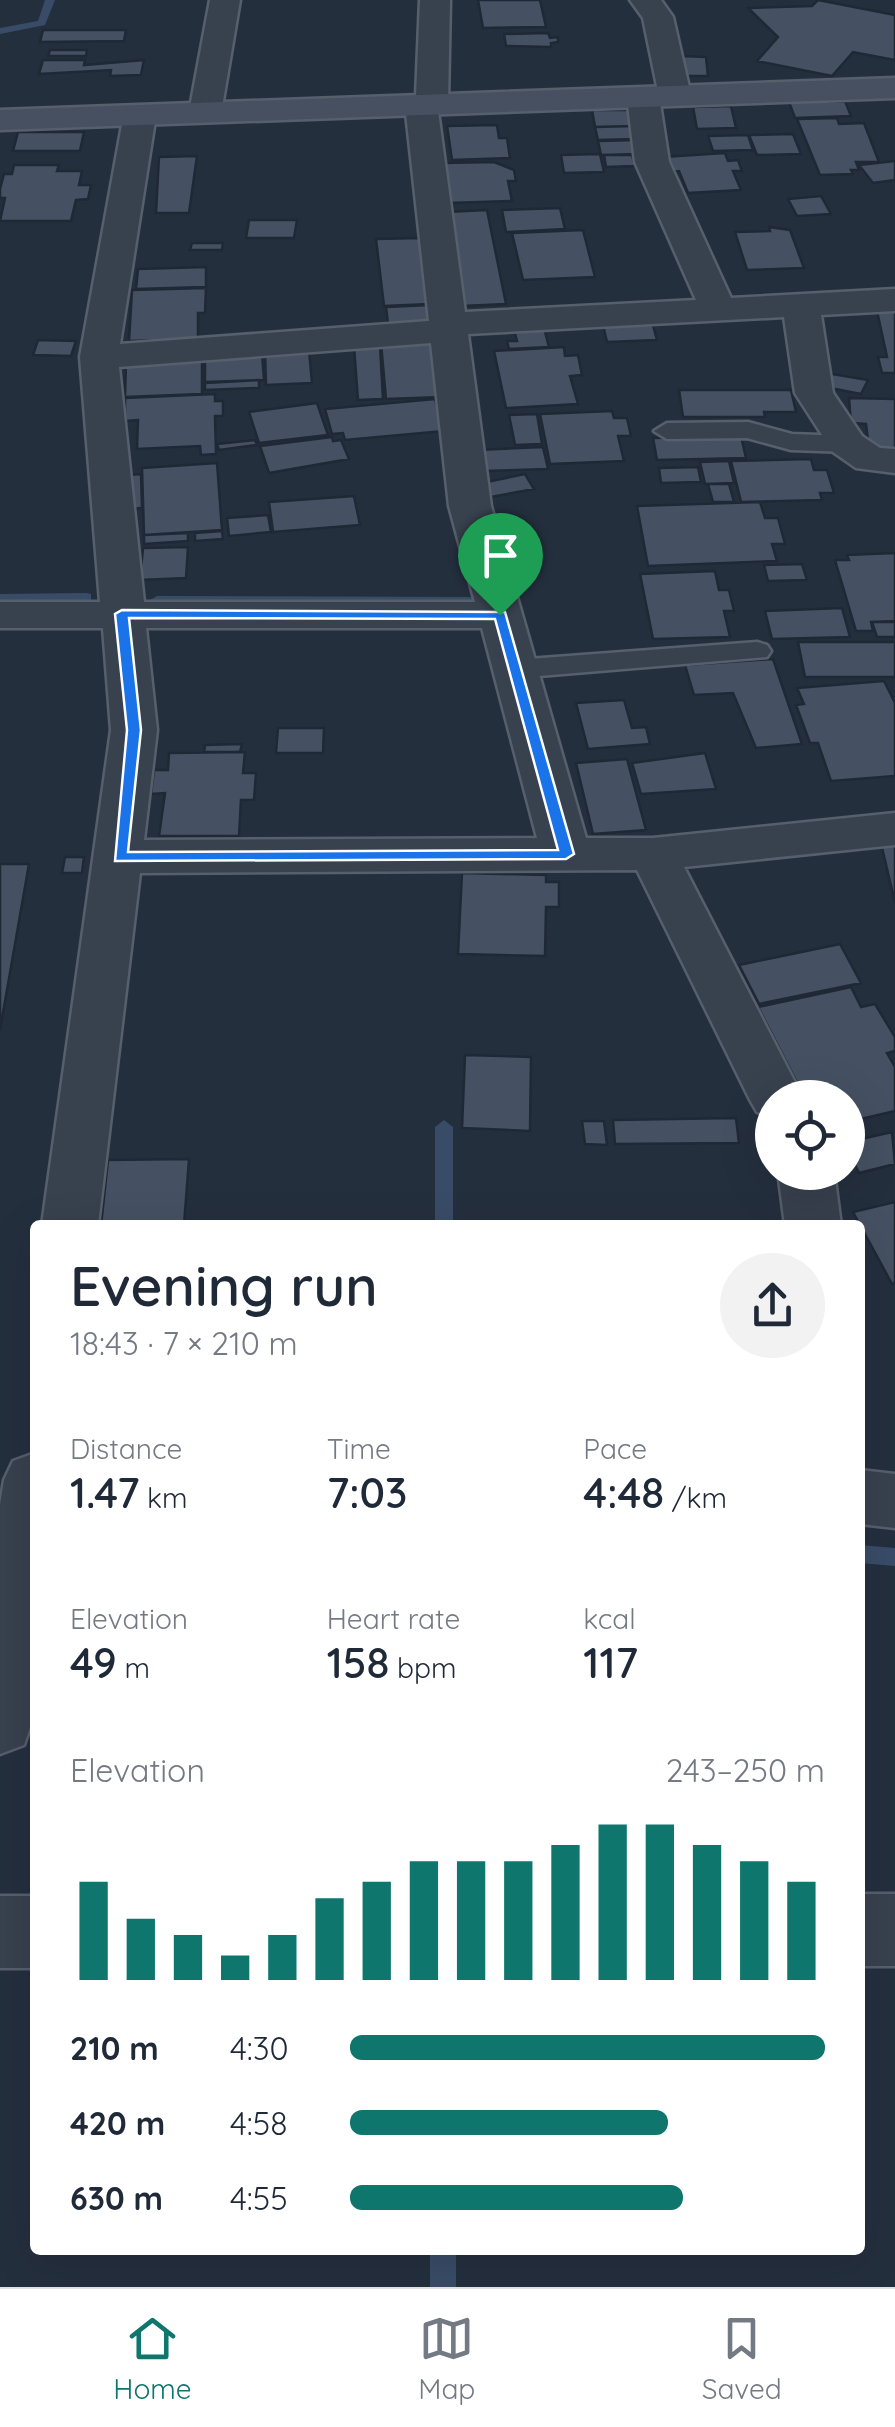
<!DOCTYPE html>
<meta charset="utf-8">
<style>
body{margin:0;font-family:Quicksand,sans-serif;background:#f2f2f3;color:#1f2937;height:100vh;display:flex;flex-direction:column;font-size:38px;white-space:nowrap}
*{box-sizing:border-box;margin:0}
p{font-size:32px;color:#747a83}
.icon{flex:none;width:55px;height:55px;fill:none;stroke:currentColor;stroke-width:2;stroke-linecap:round;stroke-linejoin:round}
.map{position:relative;flex:1;overflow:hidden}
.side{position:absolute;left:30px;top:1220px;width:835px;height:1035px;display:flex;flex-direction:column;background:#fff;border-radius:10px;box-shadow:0 10px 40px #0002}
.side>*{flex:none}
.tools{position:absolute;left:755px;top:1080px;display:grid;gap:20px}
.tools a{display:grid;place-items:center;width:110px;height:110px;border-radius:50%;background:#fff;box-shadow:0 10px 40px #0002;font-size:50px}
.pin{position:absolute;display:grid;place-items:center;width:85px;height:85px;color:#fff;margin:-102px -42px;border-radius:50% 50% 50% 0;rotate:-45deg;box-shadow:0 0 10px #0007}
.pin .icon{rotate:45deg}
.round{display:grid;place-items:center;flex:none;width:105px;height:105px;border-radius:52px;background:#f2f2f3}
.summary{display:flex;align-items:center;justify-content:space-between;height:170px;padding:0 40px}
h1{font-size:55px;font-weight:600;line-height:75px}
.metrics{display:grid;grid-template-columns:repeat(3,1fr);gap:15px;height:170px;padding:10px 40px}
.metrics div{display:grid;align-content:center}
.metrics b{font-size:42px;font-weight:600}
.metrics small{font-size:28px;font-weight:400}
.metrics p{font-size:28px}
.chart{height:280px;padding:20px 40px}
.chart p{display:flex;justify-content:space-between}
.chart svg{width:100%;height:180px;margin-top:10px;stroke:#0f766e;stroke-width:6}
ul{padding:0 40px;list-style:none;font-size:32px}
li{display:grid;grid-template-columns:160px 120px 1fr;align-items:center;height:75px}
li i{height:25px;border-radius:12px;background:#0f766e}
.dock{display:flex;justify-content:space-around;align-items:center;height:140px;border-top:2px solid #e0e1e3;background:#fff;font-size:28px;color:#747a83}
.dock a{display:grid;justify-items:center;gap:5px}
.dock .selected{color:#0f766e}
.map>svg:first-child{display:block}
</style>
<div class="map">
<svg width="895" height="2287" viewBox="0 0 895 2287">
<rect width="100%" height="100%" fill="#242f3e"/>
<g fill="none" stroke-linecap="round" stroke-linejoin="round">
<!-- stream -->
<path fill="#394c67" fill-rule="evenodd" d="M45,0H55L45,25L0,34V28L38,21Z
M86,593L91,594V600L0,602V594Z
M157,596L470,597L477,601L470,605L152,603L150,600Z
M444,1120L453,1127V1225H435V1127Z
M860,1545L895,1548V1566L860,1563Z
M430,2250H456V2287H430Z"/>
</g>
<!-- building -->
<path fill="#455162" stroke="#1f2835" stroke-width="2.5" d="M478,0H540L546,27L483,28Z
M818,0L895,15V60L853,52L832,76L757,61L778,37L748,8L812,6Z
M43,30H126L124,41L40,42Z
M548,33L550,38L558,37V42L551,43V47L506,46L504,34Z
M50,50H87L86,56H48Z
M681,56L706,57L708,76H683Z
M43,60H85L84,65L144,60L141,75L110,76L111,70L39,74Z
M845,101L851,116L795,118L789,102Z
M731,106L736,128L697,129L693,107Z
M592,110H630L634,126L595,127Z
M837,118L839,124L864,123L879,162H856L859,170H851L853,174L820,175L797,119Z
M497,125L499,138H507L510,158L452,160L447,126Z
M633,126L636,139L598,140L595,127Z
M18,132H84L80,151H13Z
M793,134L801,154L757,155L749,135Z
M748,135L753,150L713,151L708,136Z
M636,140L639,154L601,155L598,141Z
M725,153L728,161L738,160L742,171H733L741,190L688,193L679,171L670,172L663,157Z
M600,154L604,172L564,173L561,155Z
M604,155H632L635,166L606,167Z
M197,156L189,213H156L159,157Z
M895,161V180L873,183L859,165Z
M494,162L514,170L516,181H508L512,201L448,203L443,163Z
M14,165H59L57,171H82L79,185H91L88,199L76,200L71,221H0L5,198H0V189L4,174H12Z
M821,196L831,214L797,216L788,199Z
M560,208L565,229L506,232L502,210Z
M487,210L506,304L462,306L446,212Z
M249,220H297L294,238H246Z
M769,227L790,230L804,268L747,270L735,232L770,231Z
M583,230L595,277L523,280L512,233Z
M420,238L430,304L384,306L376,239Z
M192,243H223L222,250H190Z
M206,267V287L136,289L138,269Z
M206,288L205,313H198V339L129,341L132,290Z
M430,305L433,322L388,324L386,307Z
M895,306V373H882L878,357H887L877,311Z
M651,318L657,340L607,342L602,321Z
M544,328L549,347L509,349L507,341H517L514,330Z
M38,340L76,341L71,356L33,355Z
M436,342L442,397L386,399L381,343Z
M354,346H380L383,399L358,400Z
M564,347L565,356L578,355L582,375L570,376L578,404L506,408L494,351Z
M309,350L312,383L266,385L265,351Z
M262,353L264,380L205,382V355Z
M202,358V394L125,397L126,361Z
M832,374L868,380L861,394L825,387Z
M259,380V388L205,390V383Z
M679,390H791L796,412H764L765,417H683Z
M215,394V401H223V416H215L216,454L201,455L200,446L137,449L138,420L125,421V398Z
M849,398L895,399V448H869L866,424L851,423Z
M435,399L444,431L345,440L343,433L332,434L325,409Z
M317,403L328,435L259,443L249,412Z
M612,411L614,418H627L631,436H618L624,461L550,464L540,414Z
M537,414L542,444L515,445L509,415Z
M741,436L746,458L657,460L653,438Z
M332,437L333,441L341,440L349,459L269,473L260,446Z
M255,440L257,445L219,450L217,444Z
M543,447L548,469L482,471L478,450Z
M811,459L814,470H827L834,493H820L822,500L741,502L731,461Z
M729,461L734,483L705,484L700,462Z
M217,463L222,530L144,535L142,468Z
M698,467L701,482L661,483L659,468Z
M141,474L142,508L131,509L129,475Z
M525,474L534,489L491,497L482,483Z
M708,484H729L734,502H713Z
M354,496L360,525L273,532L269,502Z
M760,502L765,518H778L785,544H772L777,561L648,566L637,506Z
M268,515L271,532L229,536L227,518Z
M222,531L223,539L195,541V533Z
M188,533V541L144,544V535Z
M188,547L186,578L140,580L143,548Z
M895,553V621L871,622L873,631H856L835,560H849L847,555Z
M802,564L807,580L768,581L764,565Z
M715,571L719,590H729L734,611H724L730,637L653,639L640,574Z
M842,608L850,637L772,639L765,611Z
M872,622H895V637H877Z
M798,642H895V677H805Z
M773,659L802,744L756,748L733,693L694,695L685,665Z
M884,681L895,703V776L831,781L818,743H810L796,705L804,704L797,688Z
M624,700L632,728L646,727L650,744L588,749L576,703Z
M278,728H324L323,753H276Z
M242,744L240,752H204L205,745Z
M245,752L243,773H256L254,800H241L239,836H159L165,793L151,794L154,770H168L169,753Z
M705,753L716,789L641,794L632,763Z
M627,759L646,830L593,834L576,763Z
M880,839H895V903Z
M65,857H84L82,873H62Z
M0,864H29L0,1030Z
M462,873L546,875V882H559V907H546L545,956L458,954Z
M840,944L861,983L759,1004L739,965Z
M851,987L861,1007L875,1004L895,1037V1051L887,1053L895,1067V1111L848,1122V1098H805L758,1007Z
M465,1055L531,1057L530,1131L462,1128Z
M736,1118L739,1143L615,1144L613,1120Z
M582,1121H604L607,1145L585,1144Z
M892,1132L895,1164L859,1173L848,1151V1142Z
M189,1159L184,1225H101L108,1160Z
M895,1202V1283L892,1284L853,1212Z"/>
<g fill="none" stroke-linecap="round" stroke-linejoin="round">
<!-- lane casing -->
<g stroke="#565f6c" stroke-width="5">
<path id="lane" d="M748,422L792,434L847,436L860,444L847,452L791,450L747,438L667,439L654,431L667,423Z
M757,642L767,645L771,651L767,657L515,678L505,675L501,669L505,663L515,660Z"/>
</g>
<!-- street casing -->
<g stroke="#565f6c" stroke-width="5">
<path id="street" d="M210,0H240L221,113L216,120H194L189,113Z
M420,0H450L448,103L438,111L465,312L696,300L635,162L627,97L632,90H654L659,97L669,162L731,298L895,289V311L821,315L833,393L862,436L880,448L895,449V473L856,468L833,452L795,393L784,317L468,334L491,506L586,838H653L895,813V845L684,867L803,1098H772V1117L757,1112L749,1098L637,870L140,873L98,1225H42L111,730L103,628H0V602H100L80,357L124,114L129,107H151L156,114L120,344L429,321L405,104L416,96ZM431,343L449,506L475,602H144L119,367ZM146,628H482L537,838L144,840L157,730Z
M630,0H661L673,17L691,96L686,103H664L659,96L643,18Z
M778,1172H834L841,1225H785Z
M35,1453V1713L24,1745L0,1754V1505L4,1480L13,1461Z
M860,1470L895,1474V1528L860,1524Z
M860,1894H895V1966H860Z
M0,1896H35V1968H0Z"/>
</g>
<!-- secondary casing -->
<g stroke="#565f6c" stroke-width="5">
<path id="secondary" d="M895,78V98L0,130V110Z"/>
</g>
<!-- lane -->
<use href="#lane" fill="#38414e" fill-rule="evenodd"/>
<!-- street -->
<use href="#street" fill="#38414e" fill-rule="evenodd"/>
<!-- secondary -->
<use href="#secondary" fill="#465061" fill-rule="evenodd"/>
</g>
<!-- route -->
<path fill="#1a73e8" stroke="#fff" stroke-width="2.5" fill-rule="evenodd" d="M122,610L505,612L574,854L566,859L115,861L127,730L115,614ZM129,618L495,619L558,850L128,852L141,730Z"/>
</svg>
<div class="tools">
<a><svg class="icon" aria-label="locate" viewBox="0 0 24 24"><circle cx="12" cy="12" r="6"/><path d="M12 2v4M12 18v4M2 12h4M18 12h4"/></svg></a>
</div>
<div class="pin" style="left:500px;top:615px;background:#1e9e55"><svg class="icon" aria-label="arrive" viewBox="0 0 24 24"><path d="M6 21V4h12l-3 4 3 4H6"/></svg></div>
<section class="side">
<div class="summary"><div><h1>Evening run</h1><p>18:43 · 7 × 210 m</p></div><a class="round"><svg class="icon" aria-label="share" viewBox="0 0 24 24"><path d="M12 15V3M7 8l5-5 5 5M5 13v7h14v-7"/></svg></a></div>
<div class="metrics">
<div><p>Distance</p><b>1.47<small> km</small></b></div>
<div><p>Time</p><b>7:03</b></div>
<div><p>Pace</p><b>4:48<small> /km</small></b></div>
</div>
<div class="metrics">
<div><p>Elevation</p><b>49<small> m</small></b></div>
<div><p>Heart rate</p><b>158<small> bpm</small></b></div>
<div><p>kcal</p><b>117</b></div>
</div>
<div class="chart"><p><span>Elevation</span>243–250 m</p>
<svg viewBox="0 0 160 44" preserveAspectRatio="none"><path d="M5 44V20M15 44V29M25 44V33M35 44V38M45 44V33M55 44V24M65 44V20M75 44V15M85 44V15M95 44V15M105 44V11M115 44V6M125 44V6M135 44V11M145 44V15M155 44V20"/></svg>
</div>
<ul>
<li><b>210 m</b>4:30<i style="width:100%"></i></li>
<li><b>420 m</b>4:58<i style="width:67%"></i></li>
<li><b>630 m</b>4:55<i style="width:70%"></i></li>
</ul>
</section>
</div>
<nav class="dock">
<a class="selected"><svg class="icon" aria-label="home" viewBox="0 0 24 24"><path d="M3 11l9-7 9 7M6 9v11h12V9"/></svg>Home</a>
<a><svg class="icon" aria-label="map" viewBox="0 0 24 24"><path d="M3 6l6-2 6 2 6-2v14l-6 2-6-2-6 2zM9 4v14M15 6v14"/></svg>Map</a>
<a><svg class="icon" aria-label="saved" viewBox="0 0 24 24"><path d="M7 4h10v16l-5-4-5 4z"/></svg>Saved</a>
</nav>
